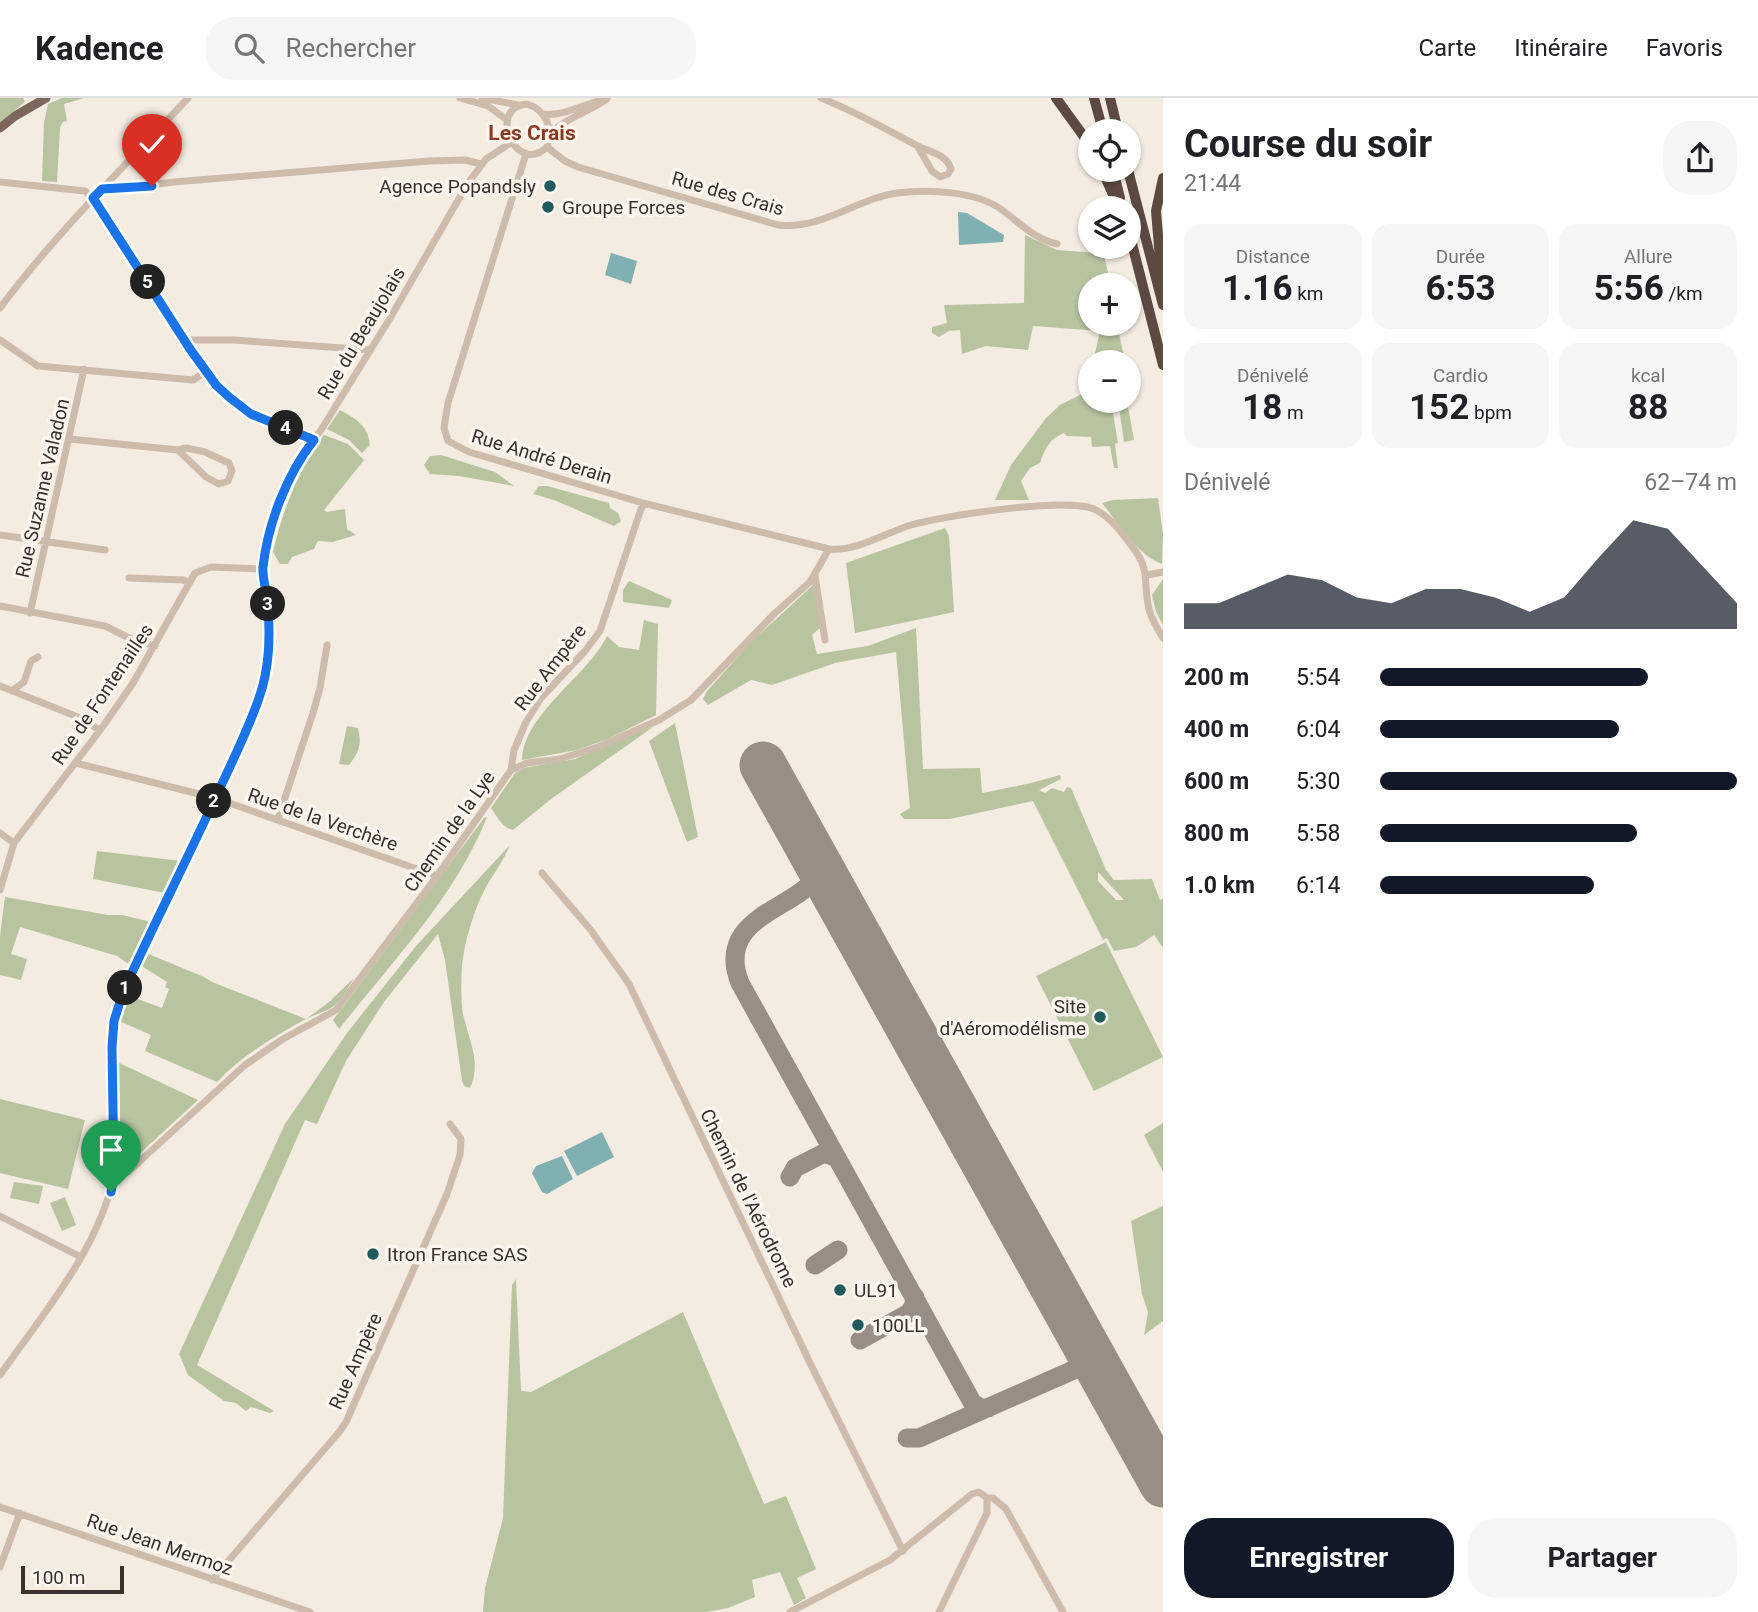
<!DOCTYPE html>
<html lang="fr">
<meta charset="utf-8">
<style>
body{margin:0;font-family:Roboto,sans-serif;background:#f6f6f6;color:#202124;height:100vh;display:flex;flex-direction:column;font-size:26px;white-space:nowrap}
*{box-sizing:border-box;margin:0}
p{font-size:23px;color:#757577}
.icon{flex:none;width:38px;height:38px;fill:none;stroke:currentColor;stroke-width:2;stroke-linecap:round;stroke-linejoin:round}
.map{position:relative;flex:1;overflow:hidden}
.side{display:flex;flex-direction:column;background:#fff;width:595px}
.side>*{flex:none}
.buttons{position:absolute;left:1078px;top:21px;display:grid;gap:14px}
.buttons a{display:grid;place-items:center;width:63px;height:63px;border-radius:50%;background:#fff;box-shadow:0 2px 5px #0004;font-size:35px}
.scale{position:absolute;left:21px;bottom:18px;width:103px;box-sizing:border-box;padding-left:7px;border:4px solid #3b302b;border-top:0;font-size:19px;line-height:24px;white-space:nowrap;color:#3b302b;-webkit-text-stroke:5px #fbf5ee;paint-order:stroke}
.pin{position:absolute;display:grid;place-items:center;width:60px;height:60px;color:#fff;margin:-72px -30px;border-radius:50% 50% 50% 0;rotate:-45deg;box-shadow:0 0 7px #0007}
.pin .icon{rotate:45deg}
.km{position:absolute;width:35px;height:35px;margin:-18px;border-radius:50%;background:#222;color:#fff;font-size:19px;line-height:35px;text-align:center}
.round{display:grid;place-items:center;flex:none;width:74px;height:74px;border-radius:28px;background:#f6f6f6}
.summary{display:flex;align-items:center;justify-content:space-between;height:119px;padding:0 21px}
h1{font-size:38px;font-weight:700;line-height:52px}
.metrics{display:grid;grid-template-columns:repeat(3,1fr);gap:10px;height:119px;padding:7px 21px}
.metrics div{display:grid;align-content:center;border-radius:18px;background:#f6f6f6;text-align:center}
.metrics b{font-size:35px;font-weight:700}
.metrics small{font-size:19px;font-weight:400}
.metrics p{font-size:19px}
.chart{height:196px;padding:14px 21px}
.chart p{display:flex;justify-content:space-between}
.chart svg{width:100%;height:126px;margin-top:7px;fill:#111827;opacity:.7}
.cta{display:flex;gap:14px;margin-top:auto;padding:14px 21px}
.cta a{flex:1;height:80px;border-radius:28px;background:#111827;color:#fff;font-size:28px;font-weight:700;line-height:80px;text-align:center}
.cta a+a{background:#f6f6f6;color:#202124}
ul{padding:0 21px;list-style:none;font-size:23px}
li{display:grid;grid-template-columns:112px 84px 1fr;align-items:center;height:52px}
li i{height:18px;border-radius:9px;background:#111827}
header{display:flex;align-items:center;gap:42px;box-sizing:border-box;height:98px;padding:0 35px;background:#fff;border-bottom:2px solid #e0e0e0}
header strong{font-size:33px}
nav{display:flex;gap:38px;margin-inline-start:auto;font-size:24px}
.search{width:490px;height:63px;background:#f6f6f6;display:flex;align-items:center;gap:18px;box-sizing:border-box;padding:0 24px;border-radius:28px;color:#757577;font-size:26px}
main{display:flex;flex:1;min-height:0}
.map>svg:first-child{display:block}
</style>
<header>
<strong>Kadence</strong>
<div class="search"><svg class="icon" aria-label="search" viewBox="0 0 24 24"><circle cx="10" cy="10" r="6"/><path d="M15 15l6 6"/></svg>Rechercher</div>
<nav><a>Carte</a><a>Itinéraire</a><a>Favoris</a></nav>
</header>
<main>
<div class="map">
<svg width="1163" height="1514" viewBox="0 0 1163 1514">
<rect width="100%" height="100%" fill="#f4ebe1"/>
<!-- green -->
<path fill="#b8c4a0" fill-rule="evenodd" d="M0,0H23L25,4L0,24Z
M62,0H84L64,6L67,23L63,24L60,29L57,84L42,83L44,24L48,6Z
M1025,137L1057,152L1098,155L1102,149L1111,187H1090V226H1117L1125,264H1093L1100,233L1033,228L1028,252L986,248L962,256L960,232L949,233L939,239L932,235V229L947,225L944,207L1024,205Z
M1090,274V303H1111L1118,345L1115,346L1118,370H1114L1110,348L1092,349L1091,339L1067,338L1064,335C1050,340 1044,352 1040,365L1030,370L1021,383L1029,402H995L1011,367L1046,320L1060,307L1082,296L1086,292Z
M1118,303H1127L1134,342L1124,344Z
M340,312C356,321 368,327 370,347L362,355L349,342L327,331Z
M324,337L348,346L364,362L324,412L327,414L345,411L347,431L356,437L333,444L318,443L314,451L292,459L288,466H280L273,454C283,411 298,373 324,337Z
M441,357L495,374L514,388L459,378L430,376L424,367L430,358Z
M539,388H547L609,405L610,410L618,415L621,423L614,428L554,402L533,396Z
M1158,400L1163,436L1162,466C1136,456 1119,426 1102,405L1113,402Z
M945,430L949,438L954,514L855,535L846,465Z
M1163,481V527L1156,514L1152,497Z
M629,483L672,502L669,510L623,504V492Z
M813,487L821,529L812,537L817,556L868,548L916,530L923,671L980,670L982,695L1031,685L1060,677L1061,681L1039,692L1045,695L1052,690L1064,694L1067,689L1071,690L1106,772L1114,782L1152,781L1160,802L1163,801V850L1154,837L1136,849L1114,853L1107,840L1103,842L1033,703L950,721H904L900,716L910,710L896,554L835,565L772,587L751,582L708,607L703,601L707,593L751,544ZM1098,774L1124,802H1116L1098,783Z
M644,522L658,526L656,617L608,641L577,652L522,662C524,615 587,579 607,538L619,549L639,552Z
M675,625L698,739L687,744L649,643Z
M347,628L358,630C362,647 359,654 349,667L339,666Z
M653,629L551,701L513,732C502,730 497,718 491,710L515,675L524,670L575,661L626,638Z
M487,719C455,799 392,864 339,931L333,922L484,720Z
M510,747C504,762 494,775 486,789C474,811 465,842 462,867C461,880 461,897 462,910C466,937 483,963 470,990L464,988L462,983L445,862L438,836L384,904L346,963L317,1026L305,1022L197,1267L274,1313L270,1315L251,1309L246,1313L236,1305L224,1303L188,1277L179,1256L285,1026L347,935L416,848Z
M97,753L181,763L165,795L93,781Z
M5,799L108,817H122L151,824L130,867L117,858L20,829L11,856L27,861L21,882L0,877V838Z
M1106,844L1163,959L1094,993L1036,878Z
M146,855L204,879L212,884L306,921L329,904L354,880C348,890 343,899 335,907C327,914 315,916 306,921C274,938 242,958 217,984L145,953L151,937L117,922L127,897L162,910L169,891L165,889L167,884L140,867Z
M115,963L198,1002L125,1069L121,1068L117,1063Z
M0,1001L85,1022L68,1091L0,1075Z
M1163,1025V1074L1144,1037Z
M14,1084L43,1088L39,1106L10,1100Z
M65,1099L76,1127L62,1133L50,1105Z
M1163,1108V1223L1144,1237L1148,1214L1142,1196L1131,1123Z
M516,1181L521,1293L531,1294L683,1214L764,1406L786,1398L816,1471L797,1480L806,1500L794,1507L780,1474L752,1482L755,1499L728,1510L706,1514H483L485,1490L503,1420L512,1187Z"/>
<!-- water -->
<path fill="#7fb0b2" d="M958,114L967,115L1004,137L1003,144L959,147Z
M611,155L637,163L631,186L605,177Z
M602,1034L614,1059L577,1078L564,1053Z
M562,1058L573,1081L547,1096L542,1094L532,1075L536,1068Z"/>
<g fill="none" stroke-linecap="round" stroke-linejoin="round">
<!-- taxiway -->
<path stroke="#988e86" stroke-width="19" d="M818,766C822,809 710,810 740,885L837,1060
M807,789L819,786L832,791
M790,1079L795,1070L824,1055L837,1060L972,1304L980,1310H988
M815,1167L838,1152
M860,1242L909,1215L914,1207L915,1199
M1078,1270L1091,1267L1100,1273
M907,1340H919L1078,1270L1087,1262L1089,1252"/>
<!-- runway -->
<path stroke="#988e86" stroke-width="47" d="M763,667L1163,1386"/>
<!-- minor -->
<path stroke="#cdbbac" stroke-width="7" d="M460,0L488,8L507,22
M482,0L518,7
M821,0C854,13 884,30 916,47C928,54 946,55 951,71L948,76L940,79L932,73L918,49
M527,6C546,12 554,31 547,49C516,79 486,9 527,6Z
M543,16C563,19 586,5 607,1C589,14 565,20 550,36
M547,49L565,63L578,69L778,127C822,132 856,101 897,95C928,91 977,93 1002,112C1020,125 1034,141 1057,146
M526,56L448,305L444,330L448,343L469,354L643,405L829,451
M0,84L85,93L99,108L190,251L216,287L229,299L251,315L314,342
M102,91L111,92L174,84L429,63L465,62L481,66
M0,210C56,135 124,69 188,0
M0,242L38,268L193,282L205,274
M185,242H234L370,252
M70,341L178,352
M186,350L205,354L229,365L232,373L228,383L219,386L206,379L178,352Z
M0,437L105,452
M1147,477L1163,474
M815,478L825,542
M129,480L184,482L188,485
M0,508L105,528L127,539L155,548
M30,515L84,271
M0,588L83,621L99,632
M12,593L24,584L31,563L38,559
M76,665L215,700L437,778
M511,672L514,652L526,624L541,600L585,553L600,533L643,405
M278,721L313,615L320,590L327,547
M0,735L14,745
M542,775L590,831L629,886L811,1267L903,1453
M0,792L14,745L104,627L133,585L195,475L211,469L263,471
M114,1078L128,1074L245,967L283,941L336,912L437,778L511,672L527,665L560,661L598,649L659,622L691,602L775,515L810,484L829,451C856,454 885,435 911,427C943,418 1069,398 1096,412C1112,420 1126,440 1136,454C1149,471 1144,487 1148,506C1149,517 1157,530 1163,540
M0,1118L81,1159
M0,1277C43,1216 98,1152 114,1078L112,949L114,923L123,894L205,724L259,601L267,570L270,550L268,504L263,471L284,392L305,353L321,332L389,222L468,85L486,61L512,44
M0,1409L310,1514
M0,1469L20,1415
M212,1482L340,1333L346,1324L447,1096L460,1057L461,1041L450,1026
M790,1514L890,1462L972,1396L979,1394L987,1400H993L1006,1411L1063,1514
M939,1514L987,1415V1400"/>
<!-- major -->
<path stroke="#7d675c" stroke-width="9" d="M0,30L15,18L46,0"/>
<!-- highway -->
<path stroke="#5c4a42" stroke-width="10" d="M1056,0L1090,47
M1094,0L1103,33
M1110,0L1118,33
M1102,72L1119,110
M1113,72L1120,100
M1128,72L1163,207
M1129,134L1163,267
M1162,184L1156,113L1163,80"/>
</g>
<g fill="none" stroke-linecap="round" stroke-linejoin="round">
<!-- route casing -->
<g stroke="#fff" stroke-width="14">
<path id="route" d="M111,1094L114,1078L112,949L114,923L123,894C154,826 188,760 219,692C233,662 248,632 259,600C270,569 270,538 268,506C267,494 262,480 263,469C268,425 287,376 314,342L251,316L229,299L216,287L190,251L93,100L102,91L152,88"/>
</g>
<!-- route -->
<use href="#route" stroke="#1a73e8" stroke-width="9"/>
</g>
<!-- markers -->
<g fill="#1f5a5e" stroke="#fbf5ee" stroke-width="2.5">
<circle cx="550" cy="88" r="7"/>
<circle cx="548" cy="109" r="7"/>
<circle cx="1100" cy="919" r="7"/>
<circle cx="373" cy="1156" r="7"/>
<circle cx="840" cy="1192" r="7"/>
<circle cx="858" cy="1227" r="7"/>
</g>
<g text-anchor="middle" stroke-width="7" stroke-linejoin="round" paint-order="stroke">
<!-- poi labels -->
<g font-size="19" fill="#3b302b" stroke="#fbf5ee" text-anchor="start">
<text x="536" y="95" text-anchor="end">Agence Popandsly</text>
<text x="562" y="116">Groupe Forces</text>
<text x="1086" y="915" text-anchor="end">Site<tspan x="1086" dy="22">d'Aéromodélisme</tspan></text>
<text x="387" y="1163">Itron France SAS</text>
<text x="854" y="1199">UL91</text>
<text x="872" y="1234">100LL</text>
</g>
<!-- street labels -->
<g font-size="19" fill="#3b302b" stroke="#fbf5ee">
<text transform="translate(728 95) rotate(16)" y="7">Rue des Crais</text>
<text transform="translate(361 235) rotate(-59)" y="7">Rue du Beaujolais</text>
<text transform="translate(542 358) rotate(17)" y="7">Rue André Derain</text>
<text transform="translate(42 390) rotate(-77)" y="7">Rue Suzanne Valadon</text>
<text transform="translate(550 569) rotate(-52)" y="7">Rue Ampère</text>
<text transform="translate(102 596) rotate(-56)" y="7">Rue de Fontenailles</text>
<text transform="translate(323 721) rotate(19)" y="7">Rue de la Verchère</text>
<text transform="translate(449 733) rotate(-55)" y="7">Chemin de la Lye</text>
<text transform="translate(749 1100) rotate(64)" y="7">Chemin de l'Aérodrome</text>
<text transform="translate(355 1263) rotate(-66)" y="7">Rue Ampère</text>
<text transform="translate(160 1446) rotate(19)" y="7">Rue Jean Mermoz</text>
</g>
<!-- neighbourhood labels -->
<g font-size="21" font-weight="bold" fill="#8c3b22" stroke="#fbf5ee">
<text x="532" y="42">Les Crais</text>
</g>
</g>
</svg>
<div class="buttons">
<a><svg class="icon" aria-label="locate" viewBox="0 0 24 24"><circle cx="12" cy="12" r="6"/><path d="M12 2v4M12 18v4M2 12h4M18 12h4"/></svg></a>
<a><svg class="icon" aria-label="layers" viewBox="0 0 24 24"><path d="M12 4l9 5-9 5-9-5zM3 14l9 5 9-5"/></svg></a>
<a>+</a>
<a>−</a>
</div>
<div class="scale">100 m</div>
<div class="pin" style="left:111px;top:1094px;background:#1e9e55"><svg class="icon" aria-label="arrive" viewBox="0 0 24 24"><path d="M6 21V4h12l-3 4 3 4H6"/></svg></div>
<div class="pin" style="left:152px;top:88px;background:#d93025"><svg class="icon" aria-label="check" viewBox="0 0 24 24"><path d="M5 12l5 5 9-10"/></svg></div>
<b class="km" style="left:125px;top:890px">1</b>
<b class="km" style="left:214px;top:703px">2</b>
<b class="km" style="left:268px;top:506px">3</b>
<b class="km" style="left:286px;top:330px">4</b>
<b class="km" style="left:148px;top:184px">5</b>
</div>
<section class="side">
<div class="summary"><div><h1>Course du soir</h1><p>21:44</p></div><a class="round"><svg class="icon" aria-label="share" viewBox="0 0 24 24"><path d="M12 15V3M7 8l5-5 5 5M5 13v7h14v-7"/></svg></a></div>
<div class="metrics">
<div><p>Distance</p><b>1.16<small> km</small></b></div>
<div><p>Durée</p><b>6:53</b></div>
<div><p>Allure</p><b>5:56<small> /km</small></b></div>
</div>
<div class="metrics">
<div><p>Dénivelé</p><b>18<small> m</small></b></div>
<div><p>Cardio</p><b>152<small> bpm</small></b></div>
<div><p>kcal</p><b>88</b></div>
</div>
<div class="chart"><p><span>Dénivelé</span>62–74 m</p>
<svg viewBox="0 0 160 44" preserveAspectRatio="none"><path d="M0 44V35L10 35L20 30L30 25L40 27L50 33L60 35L70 30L80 30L90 33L100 38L110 33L120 19L130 6L140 9L150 22L160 35V44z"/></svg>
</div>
<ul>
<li><b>200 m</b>5:54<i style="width:75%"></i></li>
<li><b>400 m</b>6:04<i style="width:67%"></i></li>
<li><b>600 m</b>5:30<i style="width:100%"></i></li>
<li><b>800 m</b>5:58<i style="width:72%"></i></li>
<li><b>1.0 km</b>6:14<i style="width:60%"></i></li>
</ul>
<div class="cta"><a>Enregistrer</a><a>Partager</a></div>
</section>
</main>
